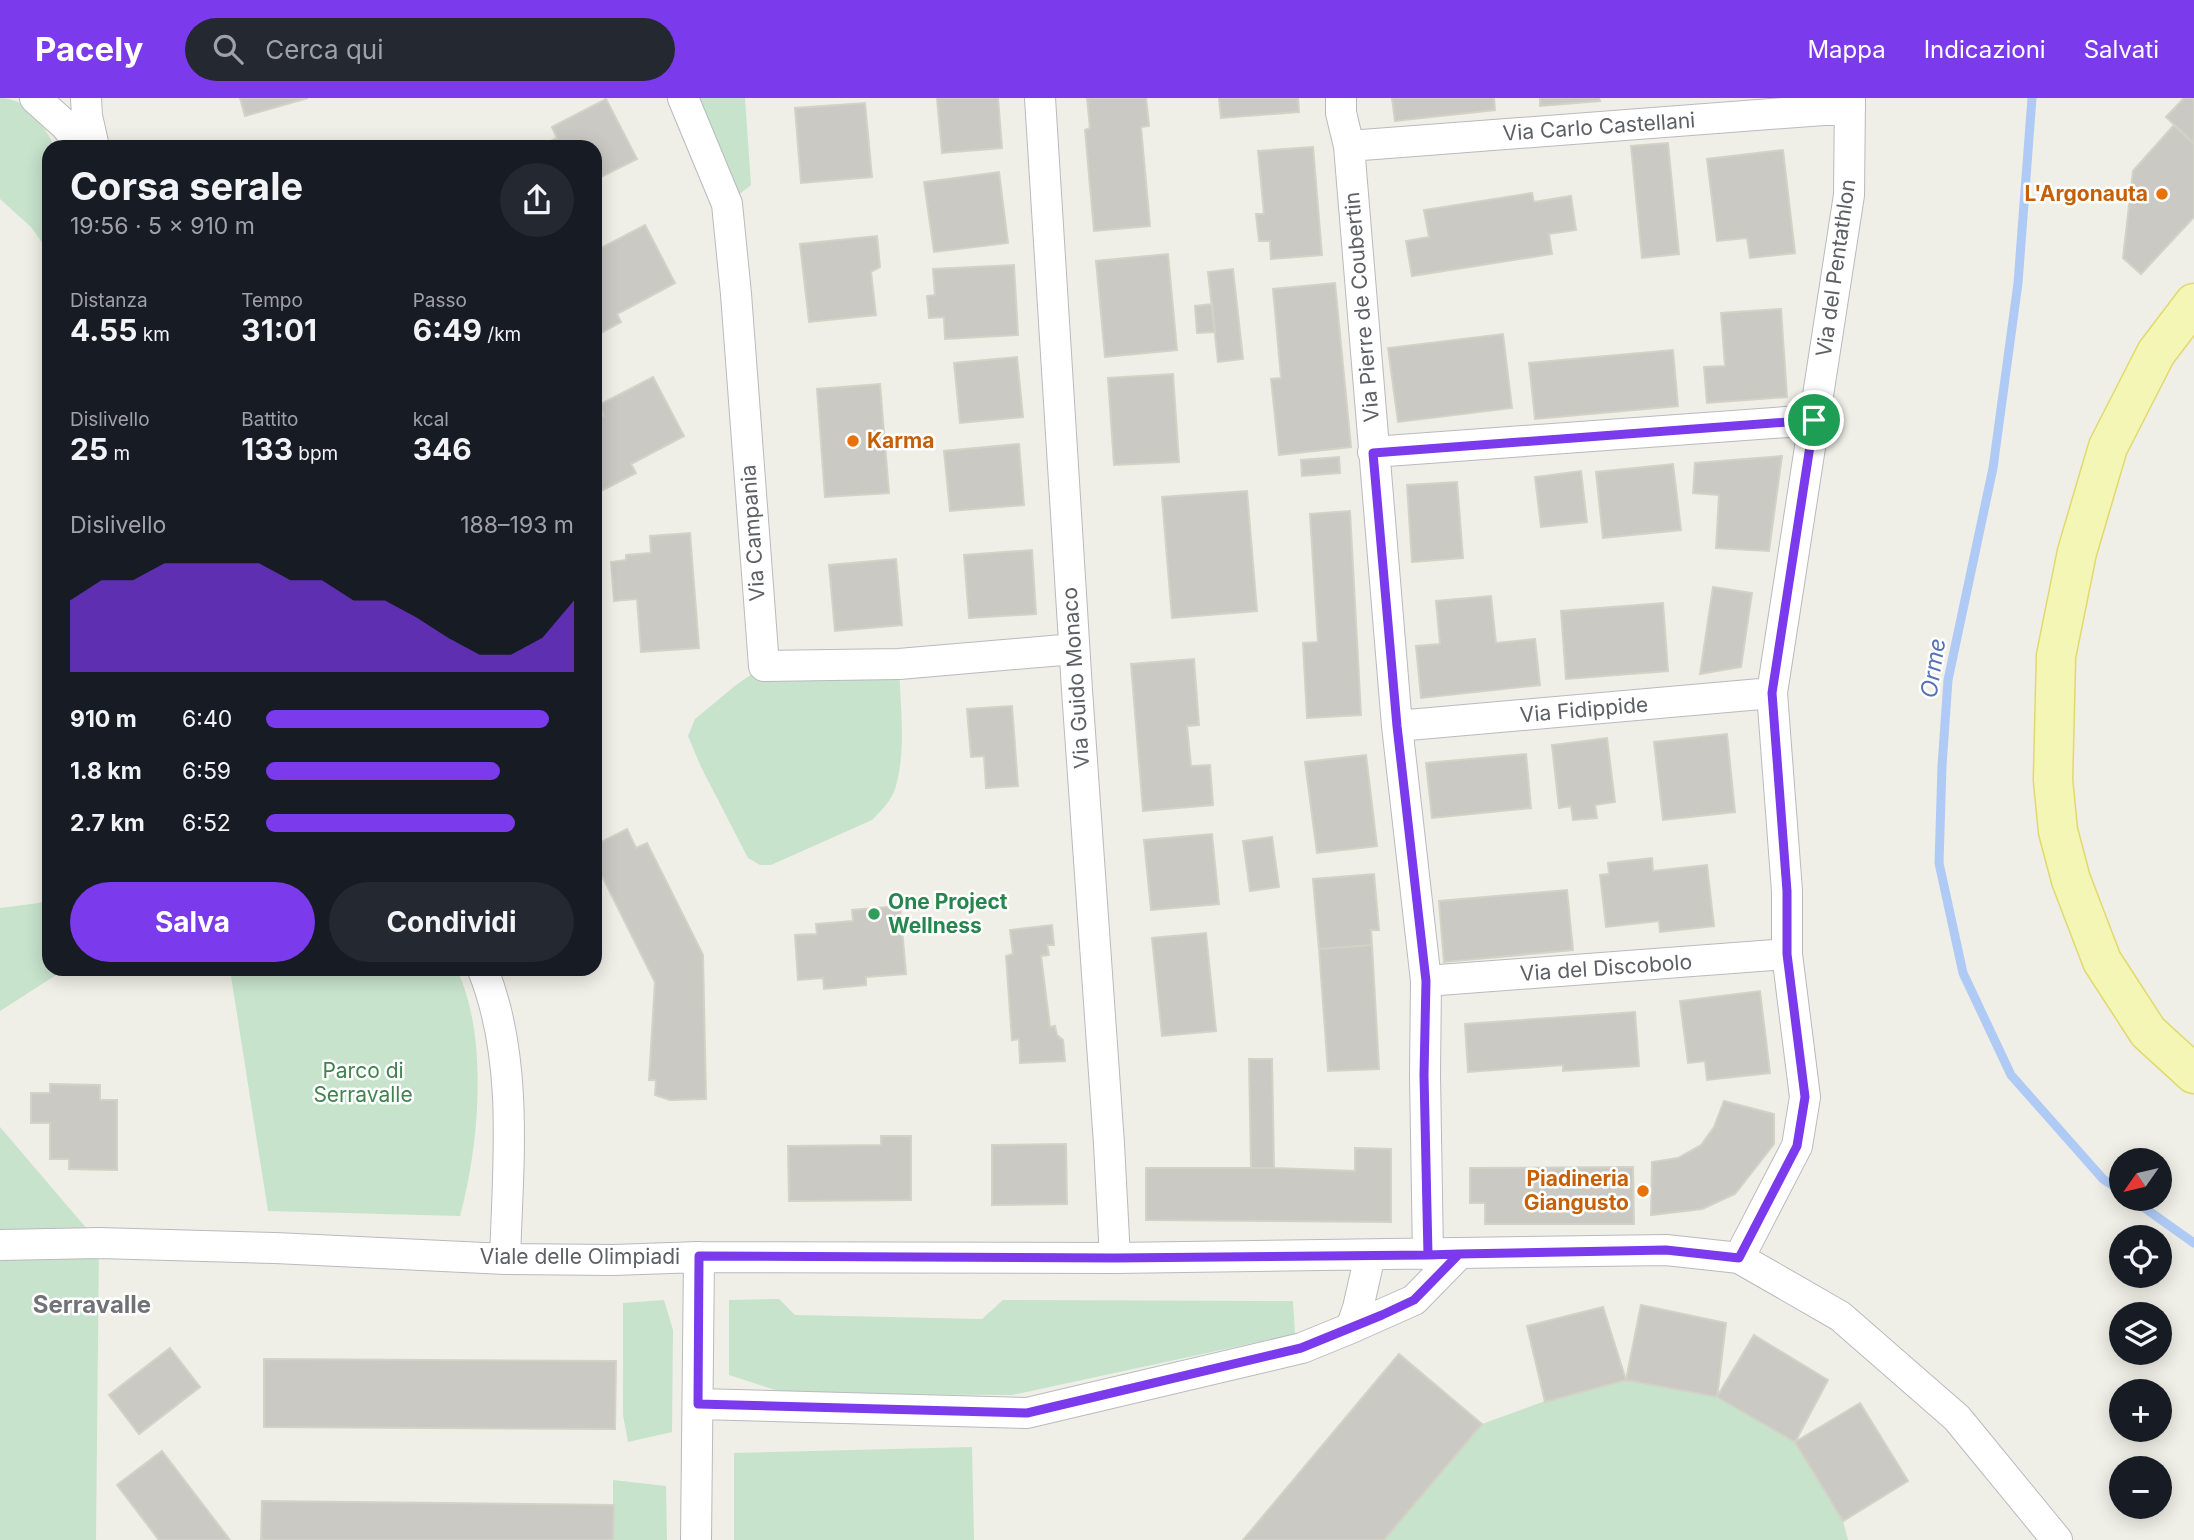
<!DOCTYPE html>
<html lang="it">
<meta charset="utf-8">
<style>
body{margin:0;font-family:Inter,sans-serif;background:#242831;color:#f1f3f6;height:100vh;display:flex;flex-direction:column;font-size:26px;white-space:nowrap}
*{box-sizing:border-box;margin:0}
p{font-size:23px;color:#9ea1a6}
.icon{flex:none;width:38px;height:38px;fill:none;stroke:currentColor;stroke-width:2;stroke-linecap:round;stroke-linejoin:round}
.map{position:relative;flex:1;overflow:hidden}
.panel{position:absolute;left:42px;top:42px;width:560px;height:836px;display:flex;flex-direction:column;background:#171b24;border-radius:21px;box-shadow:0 4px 18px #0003}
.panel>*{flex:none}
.needle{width:46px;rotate:236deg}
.buttons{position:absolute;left:2109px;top:1050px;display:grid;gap:14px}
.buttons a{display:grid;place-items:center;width:63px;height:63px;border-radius:50%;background:#171b24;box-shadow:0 4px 18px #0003;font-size:35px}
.pin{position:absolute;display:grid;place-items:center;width:60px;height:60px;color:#fff;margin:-30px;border:4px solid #fff;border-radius:50%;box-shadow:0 2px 7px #0007}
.round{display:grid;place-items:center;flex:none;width:74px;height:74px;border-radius:37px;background:#242831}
.overview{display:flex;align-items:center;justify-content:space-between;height:119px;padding:0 28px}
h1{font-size:38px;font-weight:700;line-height:52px}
.stats{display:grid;grid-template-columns:repeat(3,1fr);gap:10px;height:119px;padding:7px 28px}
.stats div{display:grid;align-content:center}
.stats b{font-size:30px;font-weight:700}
.stats small{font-size:19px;font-weight:400}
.stats p{font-size:19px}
.chart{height:196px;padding:14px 28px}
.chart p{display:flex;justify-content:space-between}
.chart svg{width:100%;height:126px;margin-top:7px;fill:#7c3aed;opacity:.7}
.primary-button{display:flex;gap:14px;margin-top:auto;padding:14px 28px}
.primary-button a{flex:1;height:80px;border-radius:42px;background:#7c3aed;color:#fff;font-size:28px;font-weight:700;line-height:80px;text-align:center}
.primary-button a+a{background:#242831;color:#f1f3f6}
ul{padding:0 28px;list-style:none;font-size:23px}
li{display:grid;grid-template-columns:112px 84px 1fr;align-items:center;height:52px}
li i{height:18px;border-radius:9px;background:#7c3aed}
header{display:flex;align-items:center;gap:42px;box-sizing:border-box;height:98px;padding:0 35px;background:#7c3aed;color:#fff}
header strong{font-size:33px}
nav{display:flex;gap:38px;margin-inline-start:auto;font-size:24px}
.search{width:490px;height:63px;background:#242831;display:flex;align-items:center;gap:18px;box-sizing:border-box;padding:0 24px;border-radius:38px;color:#9ea1a6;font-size:26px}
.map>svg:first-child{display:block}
</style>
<header>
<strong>Pacely</strong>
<div class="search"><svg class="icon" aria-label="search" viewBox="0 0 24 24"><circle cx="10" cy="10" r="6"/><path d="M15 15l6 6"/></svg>Cerca qui</div>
<nav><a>Mappa</a><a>Indicazioni</a><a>Salvati</a></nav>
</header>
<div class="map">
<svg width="2194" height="1442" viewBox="0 0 2194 1442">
<rect width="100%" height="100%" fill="#efefe7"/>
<!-- green -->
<path fill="#c7e3cc" d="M0,0C28,0 43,27 55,49H49V154L31,129L0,101Z
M683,0H745L751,87L727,106Z
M899,566C900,606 907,652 895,691C891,703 881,713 872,722L771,767H760L748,760L701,669L688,638L695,621L736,587L764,568Z
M49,801V872H64L0,913V810L39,805Z
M230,872H457C489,939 479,1048 460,1118L268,1113Z
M0,1029L99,1145L96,1442H0Z
M779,1201L795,1217L982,1221L1003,1202L1293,1203L1295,1236L1012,1297L788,1296L729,1277V1202Z
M664,1202L673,1232L672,1334L628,1344L623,1317V1205Z
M1641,1207L1726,1225L1718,1297L1754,1237L1828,1282L1796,1343L1860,1305L1908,1383L1843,1423L1848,1442H1243L1482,1326L1545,1303L1527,1228L1603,1209L1626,1280Z
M972,1349L974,1442H734V1355Z
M613,1382L666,1388L667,1442H613Z"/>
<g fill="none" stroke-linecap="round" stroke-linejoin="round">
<!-- stream -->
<path stroke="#b0caf6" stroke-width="9" d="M2032,0L2018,185L1993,370L1948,582L1942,668L1939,765L1963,875L2011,977L2103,1081L2121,1093
M2132,1101L2194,1145"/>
</g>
<!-- building -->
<path fill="#cac9c4" stroke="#d3d2c6" stroke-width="2" d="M240,0H308L245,18Z
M937,0H998L1002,50L942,55Z
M1087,0H1146L1149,28L1141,29L1150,128L1094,133L1085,32L1090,30Z
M1219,0H1298L1299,14L1221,20Z
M1392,0H1494L1495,12L1395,23Z
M1540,0H1599L1600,3L1540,8Z
M2184,0H2194V46L2166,19Z
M606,1L637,61L595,82V49H539L557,40L552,29Z
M865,5L872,79L801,85L795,10Z
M2174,27L2194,46V119L2141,176L2123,160L2133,73Z
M1668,45L1679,156L1642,160L1631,48Z
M1313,49L1322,157L1271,161L1270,143H1259L1256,116H1264L1258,53Z
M1783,52L1795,155L1750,160L1747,140L1717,143L1707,61Z
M999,74L1008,145L934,154L924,84Z
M1532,95L1534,104L1571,98L1576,132L1549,136L1552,156L1412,178L1406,143L1429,139L1424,112Z
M645,127L675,185L617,216L621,224L595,238V153Z
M877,138L880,169L871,174L876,217L809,224L800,146Z
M1168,156L1177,252L1105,259L1096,163Z
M1014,167L1018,237L945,241L944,219L929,220L927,198L935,197L933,171Z
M1233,171L1243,261L1218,264L1208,174Z
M1335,185L1351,349L1279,357L1271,281L1281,280L1273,191Z
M1212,206L1215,234L1197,235L1195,208Z
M1781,211L1787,299L1707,305L1704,269L1725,268L1721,215Z
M1503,236L1512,310L1398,324L1388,250Z
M1673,252L1678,308L1535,321L1529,265Z
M1017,259L1023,319L960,325L954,265Z
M1173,276L1179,364L1114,367L1108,280Z
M653,279L684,338L631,366L636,375L595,396V322L604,318L599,307Z
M880,286L889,395L825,399L817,291Z
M1019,346L1024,407L950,413L944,353Z
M1782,358L1769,453L1716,450L1719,397L1693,395L1695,365Z
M1339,359L1340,375L1302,378L1301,362Z
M1673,366L1681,432L1603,440L1596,374Z
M1581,373L1587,424L1541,429L1535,379Z
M1457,384L1463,460L1412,464L1407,387Z
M1247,393L1257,513L1172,520L1162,399Z
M1350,413L1361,617L1307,620L1303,545L1318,544L1310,416Z
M690,435L699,550L641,554L637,501L614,503L611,464L626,462V457L651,455L650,438Z
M1032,452L1036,516L969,520L964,457Z
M896,461L902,527L835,533L829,467Z
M1713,489L1752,495L1741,569L1700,576Z
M1491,498L1496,545L1535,541L1540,587L1421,600L1416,548L1440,546L1436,503Z
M1663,505L1668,573L1566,581L1561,513Z
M1194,561L1199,627L1187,628L1191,668L1210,667L1213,707L1143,713L1131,566Z
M1012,608L1018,688L986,690L984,658L971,659L967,611Z
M1727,636L1735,714L1663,722L1654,644Z
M1607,640L1615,704L1595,707L1597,720L1573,722L1571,708L1559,710L1552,647Z
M1526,656L1531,710L1432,720L1426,665Z
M1366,657L1377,748L1317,755L1305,664Z
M627,731L636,750L647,745L703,857L706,1001L670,1002L655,997L656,982H649L655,884L595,764V747Z
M1212,736L1219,806L1151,812L1144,742Z
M1272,739L1279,789L1250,793L1243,743Z
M1652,760L1653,773L1707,767L1714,828L1660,834L1659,823L1606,829L1600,777L1609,776L1608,765Z
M1374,776L1379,832H1371L1372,847L1319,851L1313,781Z
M1567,792L1573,852L1444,864L1439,803Z
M900,808L906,876L866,879V887L824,891L823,880L798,882L795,837L817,836L816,826L853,823L852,812Z
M1052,827L1054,847H1047L1049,857L1041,858L1050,929L1055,928L1057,937L1063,942L1065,963L1020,965L1019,941L1012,942L1006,858L1013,856L1010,832Z
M1206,835L1216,933L1162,938L1152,840Z
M1372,847L1379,971L1328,973L1319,851Z
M1760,893L1770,975L1707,982L1705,963L1688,965L1680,903Z
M1635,914L1639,968L1563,973V967L1468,974L1465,926Z
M1249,961H1272L1274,1070H1251Z
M50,986L100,987V1002H117V1072L69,1071V1061H50V1025H31V995H50Z
M1724,1003L1774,1016V1046L1735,1096L1702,1111L1651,1117L1652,1064L1678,1060L1701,1047L1714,1029Z
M881,1038H911V1102L789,1103L788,1048L881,1047Z
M1066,1046L1067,1106L992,1107V1047Z
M1355,1050L1391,1051V1124L1146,1122V1070H1274L1355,1073Z
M1633,1069L1634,1126H1485V1105H1470V1070Z
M1641,1207L1726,1225L1717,1299L1626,1282Z
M1641,1207L1726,1225L1717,1299L1626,1282Z
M1603,1209L1626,1282L1545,1304L1527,1228Z
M1603,1209L1626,1282L1545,1304L1527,1228Z
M1754,1237L1828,1282L1795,1344L1717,1299Z
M1754,1237L1828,1282L1795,1344L1717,1299Z
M170,1250L200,1289L139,1336L109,1297Z
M1399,1256L1482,1326L1384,1442H1243Z
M264,1261L616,1263L615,1331L264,1329Z
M1860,1305L1908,1383L1843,1423L1795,1344Z
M1860,1305L1908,1383L1843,1423L1795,1344Z
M162,1353L230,1442H159L117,1387Z
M262,1403L614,1407L613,1442H261Z"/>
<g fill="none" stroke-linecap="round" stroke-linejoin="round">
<!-- minor casing -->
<g stroke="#b9babf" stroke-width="32">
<path id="minor" d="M35,0L65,27L83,49
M86,0L87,18L94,49
M683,0L727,106L736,196L764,568L899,566L1074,551
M1040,0L1077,592L1109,1046L1115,1160
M1341,0V15L1349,48L1397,628L1426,883L1425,977L1428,1157
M1349,48L1850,10
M1373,354L1814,322
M1397,628L1772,595
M483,872C519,962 508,1066 505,1161
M1426,883L1787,856
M0,1147L99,1145L275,1150L505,1161L613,1162L699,1159L1115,1160L1666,1152L1739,1160L1840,1218L1957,1320L2057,1442
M1739,1160L1797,1048L1805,999L1787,856V793L1772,595L1849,97L1850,0
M1351,1230L1414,1202L1459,1156
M698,1306L1027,1315L1302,1250L1351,1230L1358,1210L1370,1157
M696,1442L699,1159"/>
</g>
<!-- major casing -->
<g stroke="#e2d96d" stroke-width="41">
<path id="major" d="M2194,205L2156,255L2108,349L2077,454L2056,558L2053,682L2058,733L2071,782L2102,863L2148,934L2194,976"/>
</g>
<!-- minor -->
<use href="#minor" stroke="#fff" stroke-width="30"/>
<!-- major -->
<use href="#major" stroke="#f4f6b5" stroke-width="38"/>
</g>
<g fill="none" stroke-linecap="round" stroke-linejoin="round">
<!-- route casing -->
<g stroke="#fff" stroke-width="14">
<path id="route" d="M1814,322L1772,595L1787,793V856L1805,999L1797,1048L1739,1160L1666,1152L1459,1156L1428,1157L1115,1160L699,1158L698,1306L1027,1315L1301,1250L1382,1217L1414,1202L1459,1156L1428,1157L1424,977L1426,883L1397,628L1373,355L1814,322"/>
</g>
<!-- route -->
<use href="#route" stroke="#7c3aed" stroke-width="9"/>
</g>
<!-- markers -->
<g fill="#e8710a" stroke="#fff" stroke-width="2.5">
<circle cx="2162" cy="96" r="7"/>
<circle cx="853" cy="343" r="7"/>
<circle cx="1643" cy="1093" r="7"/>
</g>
<circle fill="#2e9e5b" stroke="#fff" stroke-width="2.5" cx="874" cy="816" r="7"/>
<g text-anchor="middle" stroke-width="5" stroke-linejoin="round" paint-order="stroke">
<!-- street labels -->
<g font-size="21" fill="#5e6066" stroke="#fff">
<text transform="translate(1599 29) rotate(-4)" y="7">Via Carlo Castellani</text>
<text transform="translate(1836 170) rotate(-82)" y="7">Via del Pentathlon</text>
<text transform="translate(1362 209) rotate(-95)" y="7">Via Pierre de Coubertin</text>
<text transform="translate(753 435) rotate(-94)" y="7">Via Campania</text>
<text transform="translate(1076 580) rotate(-94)" y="7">Via Guido Monaco</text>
<text transform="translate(1584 612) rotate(-5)" y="7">Via Fidippide</text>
<text transform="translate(1606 870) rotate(-4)" y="7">Via del Discobolo</text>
<text x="580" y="1166">Viale delle Olimpiadi</text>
</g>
<!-- food labels -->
<g font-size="21" font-weight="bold" fill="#c56008" stroke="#fff" text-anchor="end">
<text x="2148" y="103">L'Argonauta</text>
<text x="867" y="350" text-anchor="start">Karma</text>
<text x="1629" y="1088">Piadineria<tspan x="1629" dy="24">Giangusto</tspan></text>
</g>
<!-- leisure labels -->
<g font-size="21" font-weight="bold" fill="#27864d" stroke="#fff" text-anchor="start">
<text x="888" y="811">One Project<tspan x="888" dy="24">Wellness</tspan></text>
</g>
<!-- park labels -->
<g font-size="21" fill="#408350" stroke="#fff">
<text x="363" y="980">Parco di<tspan x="363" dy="24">Serravalle</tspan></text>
</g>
<!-- water labels -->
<g font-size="23" font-style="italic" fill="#5571b7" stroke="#fff">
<text transform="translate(1933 570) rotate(-81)" y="8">Orme</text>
</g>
<!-- quarter labels -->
<g font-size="24" font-weight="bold" fill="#707277" stroke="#fff">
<text x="92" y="1215">Serravalle</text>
</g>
</g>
</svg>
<div class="buttons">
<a><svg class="needle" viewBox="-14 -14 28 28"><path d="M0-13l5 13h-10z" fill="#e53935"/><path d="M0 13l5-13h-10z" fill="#9ea1a6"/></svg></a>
<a><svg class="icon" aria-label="locate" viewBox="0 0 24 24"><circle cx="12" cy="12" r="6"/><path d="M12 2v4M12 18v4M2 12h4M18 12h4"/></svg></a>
<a><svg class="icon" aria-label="layers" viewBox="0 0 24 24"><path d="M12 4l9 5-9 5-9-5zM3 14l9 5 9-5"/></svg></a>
<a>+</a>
<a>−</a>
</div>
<div class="pin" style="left:1814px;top:322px;background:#1e9e55"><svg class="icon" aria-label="arrive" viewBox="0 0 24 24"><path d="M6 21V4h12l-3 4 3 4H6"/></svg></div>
<section class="panel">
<div class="overview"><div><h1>Corsa serale</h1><p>19:56 · 5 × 910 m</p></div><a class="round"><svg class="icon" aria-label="share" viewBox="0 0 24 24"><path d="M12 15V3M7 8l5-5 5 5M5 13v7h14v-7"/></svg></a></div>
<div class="stats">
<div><p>Distanza</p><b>4.55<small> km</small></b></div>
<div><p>Tempo</p><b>31:01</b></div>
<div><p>Passo</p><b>6:49<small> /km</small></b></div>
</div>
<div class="stats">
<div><p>Dislivello</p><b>25<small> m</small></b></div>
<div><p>Battito</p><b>133<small> bpm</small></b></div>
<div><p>kcal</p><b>346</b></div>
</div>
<div class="chart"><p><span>Dislivello</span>188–193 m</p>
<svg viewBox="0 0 160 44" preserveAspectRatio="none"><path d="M0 44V19L10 12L20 12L30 6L40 6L50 6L60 6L70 12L80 12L90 19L100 19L110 25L120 32L130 38L140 38L150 32L160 19V44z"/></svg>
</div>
<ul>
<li><b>910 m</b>6:40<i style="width:92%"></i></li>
<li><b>1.8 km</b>6:59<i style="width:76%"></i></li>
<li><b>2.7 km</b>6:52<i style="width:81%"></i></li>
</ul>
<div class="primary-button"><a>Salva</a><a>Condividi</a></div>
</section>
</div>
